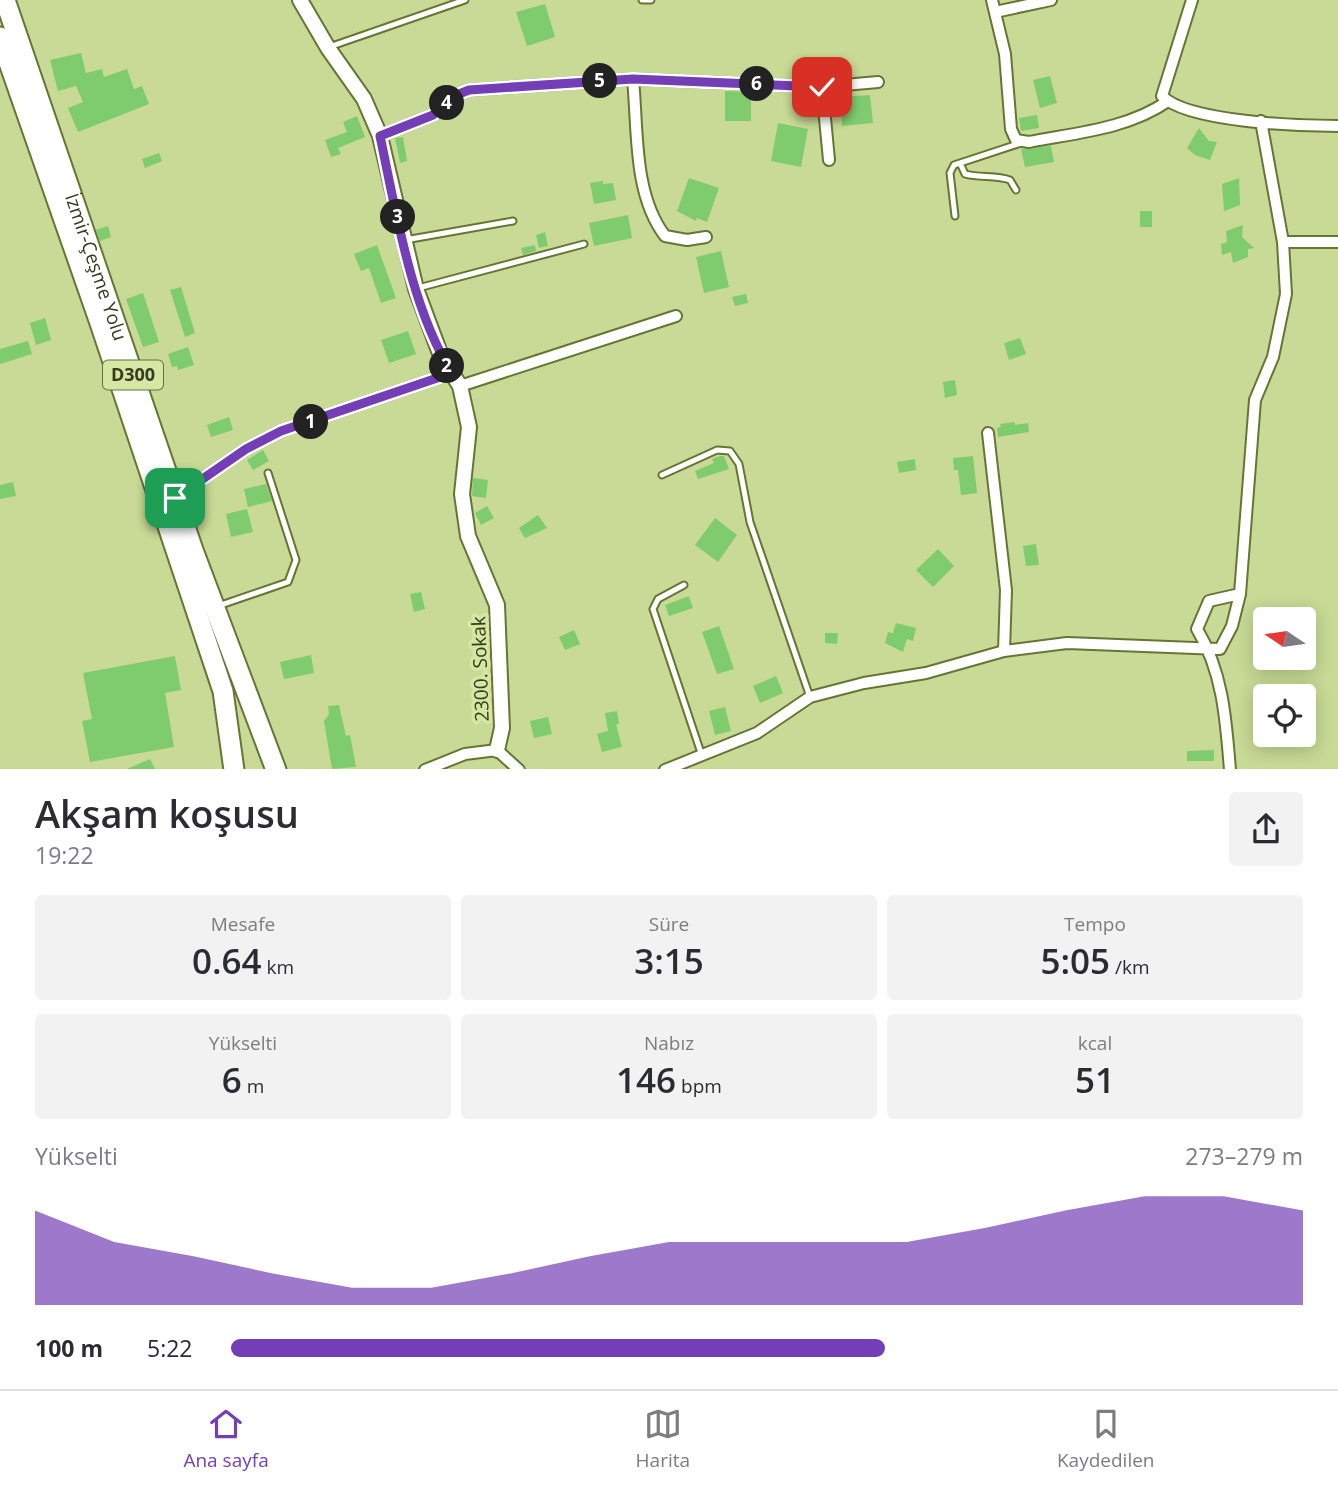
<!DOCTYPE html>
<html lang="tr">
<meta charset="utf-8">
<style>
body{margin:0;font-family:"Open Sans",sans-serif;background:#f2f2f3;color:#2b2b33;height:100vh;display:flex;flex-direction:column;font-size:26px;white-space:nowrap}
*{box-sizing:border-box;margin:0}
p{font-size:23px;color:#7c7c81}
.icon{flex:none;width:38px;height:38px;fill:none;stroke:currentColor;stroke-width:2;stroke-linecap:round;stroke-linejoin:round}
.map{position:relative;height:769px;overflow:hidden}
.panel{display:flex;flex-direction:column;background:#fff;flex:1}
.panel>*{flex:none}
.needle{width:46px;rotate:283deg}
.controls{position:absolute;left:1253px;top:607px;display:grid;gap:14px}
.controls a{display:grid;place-items:center;width:63px;height:63px;border-radius:7px;background:#fff;box-shadow:0 4px 18px #0003;font-size:35px}
.pin{position:absolute;display:grid;place-items:center;width:60px;height:60px;color:#fff;margin:-30px;border-radius:14px;box-shadow:0 4px 10px #0006}
.km{position:absolute;width:35px;height:35px;margin:-18px;border-radius:50%;background:#222;color:#fff;font-size:19px;line-height:35px;text-align:center}
.round{display:grid;place-items:center;flex:none;width:74px;height:74px;border-radius:7px;background:#f2f2f3}
.overview{display:flex;align-items:center;justify-content:space-between;height:119px;padding:0 35px}
h1{font-size:38px;font-weight:600;line-height:52px}
.metrics{display:grid;grid-template-columns:repeat(3,1fr);gap:10px;height:119px;padding:7px 35px}
.metrics div{display:grid;align-content:center;border-radius:7px;background:#f2f2f3;text-align:center}
.metrics b{font-size:35px;font-weight:600}
.metrics small{font-size:19px;font-weight:400}
.metrics p{font-size:19px}
.chart{height:196px;padding:14px 35px}
.chart p{display:flex;justify-content:space-between}
.chart svg{width:100%;height:126px;margin-top:7px;fill:#743fb6;opacity:.7}
ul{padding:0 35px;list-style:none;font-size:23px}
li{display:grid;grid-template-columns:112px 84px 1fr;align-items:center;height:52px}
li i{height:18px;border-radius:9px;background:#743fb6}
.dock{display:flex;justify-content:space-around;align-items:center;height:98px;border-top:2px solid #e1e1e2;background:#fff;font-size:19px;color:#7c7c81}
.dock a{display:grid;justify-items:center;gap:4px}
.dock .on{color:#743fb6}
.map>svg:first-child{display:block}
</style>
<div class="map">
<svg width="1338" height="770" viewBox="0 0 1338 770">
<rect width="100%" height="100%" fill="#c8da95"/>
<!-- building -->
<path fill="#7fcc6f" d="M545,4L555,37L527,46L516,12Z
M81,53L86,73L102,69L104,77L127,69L134,89L142,86L149,104L78,132L68,108L83,102L76,86L58,91L50,60Z
M1050,76L1057,103L1040,108L1033,80Z
M725,91L751,92V121H725Z
M870,95L873,123L842,126L840,97Z
M1037,115L1039,128L1021,131L1019,118Z
M357,116L365,137L338,148L341,154L331,157L325,140L347,132L343,122Z
M778,123L808,129L801,167L771,161Z
M1199,128L1209,141L1217,142L1210,160L1195,155L1187,148Z
M403,137L407,161L400,163L395,138Z
M1051,146L1054,162L1025,167L1021,149Z
M159,153L162,161L145,168L142,159Z
M689,178L719,188L707,222L697,218L696,221L677,211Z
M1239,178L1240,205L1224,211L1222,184Z
M603,181V184L613,183L616,200L594,204L590,183Z
M1140,211H1152V227H1140Z
M628,215L632,238L594,246L589,223Z
M1243,225L1242,237L1254,248L1248,249V257L1233,263L1231,252L1222,255L1221,244L1227,242L1226,231Z
M108,226L111,237L100,241L96,230Z
M545,232L548,246L539,248L536,235Z
M377,245L396,298L381,303L369,268L361,271L354,254Z
M535,245L536,251L523,255L521,248Z
M721,251L729,287L704,293L696,257Z
M181,287L195,333L185,337L170,290Z
M143,293L159,342L143,347L126,299Z
M746,294L748,303L735,306L732,297Z
M45,318L51,340L36,345L30,323Z
M408,331L416,354L389,363L381,340Z
M1020,338L1026,354L1009,360L1004,343Z
M28,341L32,354L0,364V349Z
M188,347L194,365L178,370L177,366L172,367L168,354Z
M955,380L957,395L945,398L943,382Z
M229,417L233,430L211,437L207,425Z
M1015,422V425L1028,423L1029,432L998,437L997,428L1001,427L1000,424Z
M263,450L269,461L253,470L247,460Z
M720,456H724L729,469L698,479L695,471L714,463L712,459Z
M973,456L977,493L961,495L958,470H954L953,458Z
M915,459L916,470L899,473L897,462Z
M473,478L488,480L486,498L472,496Z
M13,482L16,496L0,499V485Z
M266,484L272,501L248,507L244,489Z
M487,506L494,518L481,525L475,513Z
M247,509L253,532L231,537L226,514Z
M538,515L547,528L525,538L519,528Z
M715,518L737,535L718,562L695,545Z
M1036,544L1039,565L1026,566L1023,546Z
M938,549L954,566L933,587L916,570Z
M421,592L425,609L414,612L410,594Z
M689,596L693,608L669,616L665,605Z
M896,623L916,628L913,641L907,639L903,652L885,643L888,632L893,633Z
M719,626L734,669L717,674L702,632Z
M574,630L580,644L565,650L559,637Z
M825,633H838L837,644L825,643Z
M311,655L314,673L284,679L280,662Z
M175,656L181,690L165,693L174,747L90,762L82,721L92,719L83,673Z
M776,676L783,693L760,703L753,686Z
M339,705L346,736L350,735L356,767L332,769L324,721L329,714L328,706Z
M725,707L731,731L715,735L709,711Z
M617,711L619,724H616L622,747L602,752L597,734L608,731L605,713Z
M548,717L552,734L534,738L530,721Z
M1214,750V761H1187V751Z
M150,759L155,769H127Z"/>
<g fill="none" stroke-linecap="round" stroke-linejoin="round">
<!-- lane casing -->
<g stroke="#667533" stroke-width="9">
<path id="lane" d="M642,0H651
M329,47L465,0
M960,163L965,174C980,178 996,175 1010,180L1016,190
M955,216L950,173L954,165L1021,143
M405,240L513,221
M418,288L584,244
M662,475L717,450L730,451L739,464L750,522L810,697
M684,585L658,599L653,609L701,753
M218,606L288,582L296,560L268,473"/>
</g>
<!-- street casing -->
<g stroke="#667533" stroke-width="14">
<path id="street" d="M992,0L1005,54L1011,129L1016,140L1029,142C1075,133 1128,129 1168,101
M1192,0L1162,96C1187,122 1300,126 1338,126
M995,12L1051,0
M633,79C638,130 633,194 665,236L687,240L706,237
M822,87L829,160
M380,136L433,115L454,96L469,90L633,79L822,87L878,82
M1283,242H1338
M460,386L676,316
M988,433L1006,590L1004,651
M175,498L246,449L281,431L452,373
M425,770L465,754L497,750L519,770
M665,770L757,733L810,697L864,683L926,673L1004,651L1067,643L1220,649L1232,626L1240,594
M1230,770C1226,720 1223,672 1197,629L1209,601L1240,594L1255,400L1273,357L1286,294L1283,242L1261,121"/>
</g>
<!-- secondary casing -->
<g stroke="#667533" stroke-width="18">
<path id="secondary" d="M300,0L328,48L364,99L380,136L416,289L441,356L460,386L469,427L462,494L468,536L497,605L502,728L497,750"/>
</g>
<!-- highway casing -->
<g stroke="#667533" stroke-width="23">
<g id="highway">
<path id="s1" d="M5,0L193,550L276,770"/>
<path d="M0,37L100,323L223,691L234,770"/>
</g>
</g>
<!-- lane -->
<use href="#lane" stroke="#fff" stroke-width="5"/>
<!-- street -->
<use href="#street" stroke="#fff" stroke-width="10"/>
<!-- secondary -->
<use href="#secondary" stroke="#fff" stroke-width="14"/>
<!-- highway -->
<use href="#highway" stroke="#fff" stroke-width="19"/>
</g>
<g fill="none" stroke-linecap="round" stroke-linejoin="round">
<!-- route casing -->
<g stroke="#fff" stroke-width="14">
<path id="route" d="M175,498L246,449L281,431L452,373C411,308 396,211 380,136L433,115L454,96L469,90L633,79L822,87"/>
</g>
<!-- route -->
<use href="#route" stroke="#743fb6" stroke-width="9"/>
</g>
<g text-anchor="middle" stroke-width="7" stroke-linejoin="round" paint-order="stroke">
<!-- shield labels -->
<rect fill="#d5e7a2" stroke="#646f46" stroke-width="2" x="103" y="360.5" width="60" height="29" rx="5"/>
<g font-size="18" font-weight="bold" fill="#343b1f">
<text x="133" y="381">D300</text>
</g>
<!-- street labels -->
<g font-size="19" fill="#343b1f" stroke="#d5e7a2">
<text dy="7" stroke="none"><textPath href="#s1" startOffset="282">İzmir-Çeşme Yolu</textPath></text>
<text transform="translate(480 669) rotate(-92)" y="7">2300. Sokak</text>
</g>
</g>
</svg>
<div class="controls">
<a><svg class="needle" viewBox="-14 -14 28 28"><path d="M0-13l5 13h-10z" fill="#e53935"/><path d="M0 13l5-13h-10z" fill="#7c7c81"/></svg></a>
<a><svg class="icon" aria-label="locate" viewBox="0 0 24 24"><circle cx="12" cy="12" r="6"/><path d="M12 2v4M12 18v4M2 12h4M18 12h4"/></svg></a>
</div>
<div class="pin" style="left:175px;top:498px;background:#1e9e55"><svg class="icon" aria-label="arrive" viewBox="0 0 24 24"><path d="M6 21V4h12l-3 4 3 4H6"/></svg></div>
<div class="pin" style="left:822px;top:87px;background:#d93025"><svg class="icon" aria-label="check" viewBox="0 0 24 24"><path d="M5 12l5 5 9-10"/></svg></div>
<b class="km" style="left:311px;top:422px">1</b>
<b class="km" style="left:447px;top:366px">2</b>
<b class="km" style="left:398px;top:217px">3</b>
<b class="km" style="left:447px;top:103px">4</b>
<b class="km" style="left:600px;top:81px">5</b>
<b class="km" style="left:757px;top:84px">6</b>
</div>
<section class="panel">
<div class="overview"><div><h1>Akşam koşusu</h1><p>19:22</p></div><a class="round"><svg class="icon" aria-label="share" viewBox="0 0 24 24"><path d="M12 15V3M7 8l5-5 5 5M5 13v7h14v-7"/></svg></a></div>
<div class="metrics">
<div><p>Mesafe</p><b>0.64<small> km</small></b></div>
<div><p>Süre</p><b>3:15</b></div>
<div><p>Tempo</p><b>5:05<small> /km</small></b></div>
</div>
<div class="metrics">
<div><p>Yükselti</p><b>6<small> m</small></b></div>
<div><p>Nabız</p><b>146<small> bpm</small></b></div>
<div><p>kcal</p><b>51</b></div>
</div>
<div class="chart"><p><span>Yükselti</span>273–279 m</p>
<svg viewBox="0 0 160 44" preserveAspectRatio="none"><path d="M0 44V11L10 22L20 27L30 33L40 38L50 38L60 33L70 27L80 22L90 22L100 22L110 22L120 17L130 11L140 6L150 6L160 11V44z"/></svg>
</div>
<ul>
<li><b>100 m</b>5:22<i style="width:61%"></i></li>
</ul>
</section>
<nav class="dock">
<a class="on"><svg class="icon" aria-label="home" viewBox="0 0 24 24"><path d="M3 11l9-7 9 7M6 9v11h12V9"/></svg>Ana sayfa</a>
<a><svg class="icon" aria-label="map" viewBox="0 0 24 24"><path d="M3 6l6-2 6 2 6-2v14l-6 2-6-2-6 2zM9 4v14M15 6v14"/></svg>Harita</a>
<a><svg class="icon" aria-label="saved" viewBox="0 0 24 24"><path d="M7 4h10v16l-5-4-5 4z"/></svg>Kaydedilen</a>
</nav>
